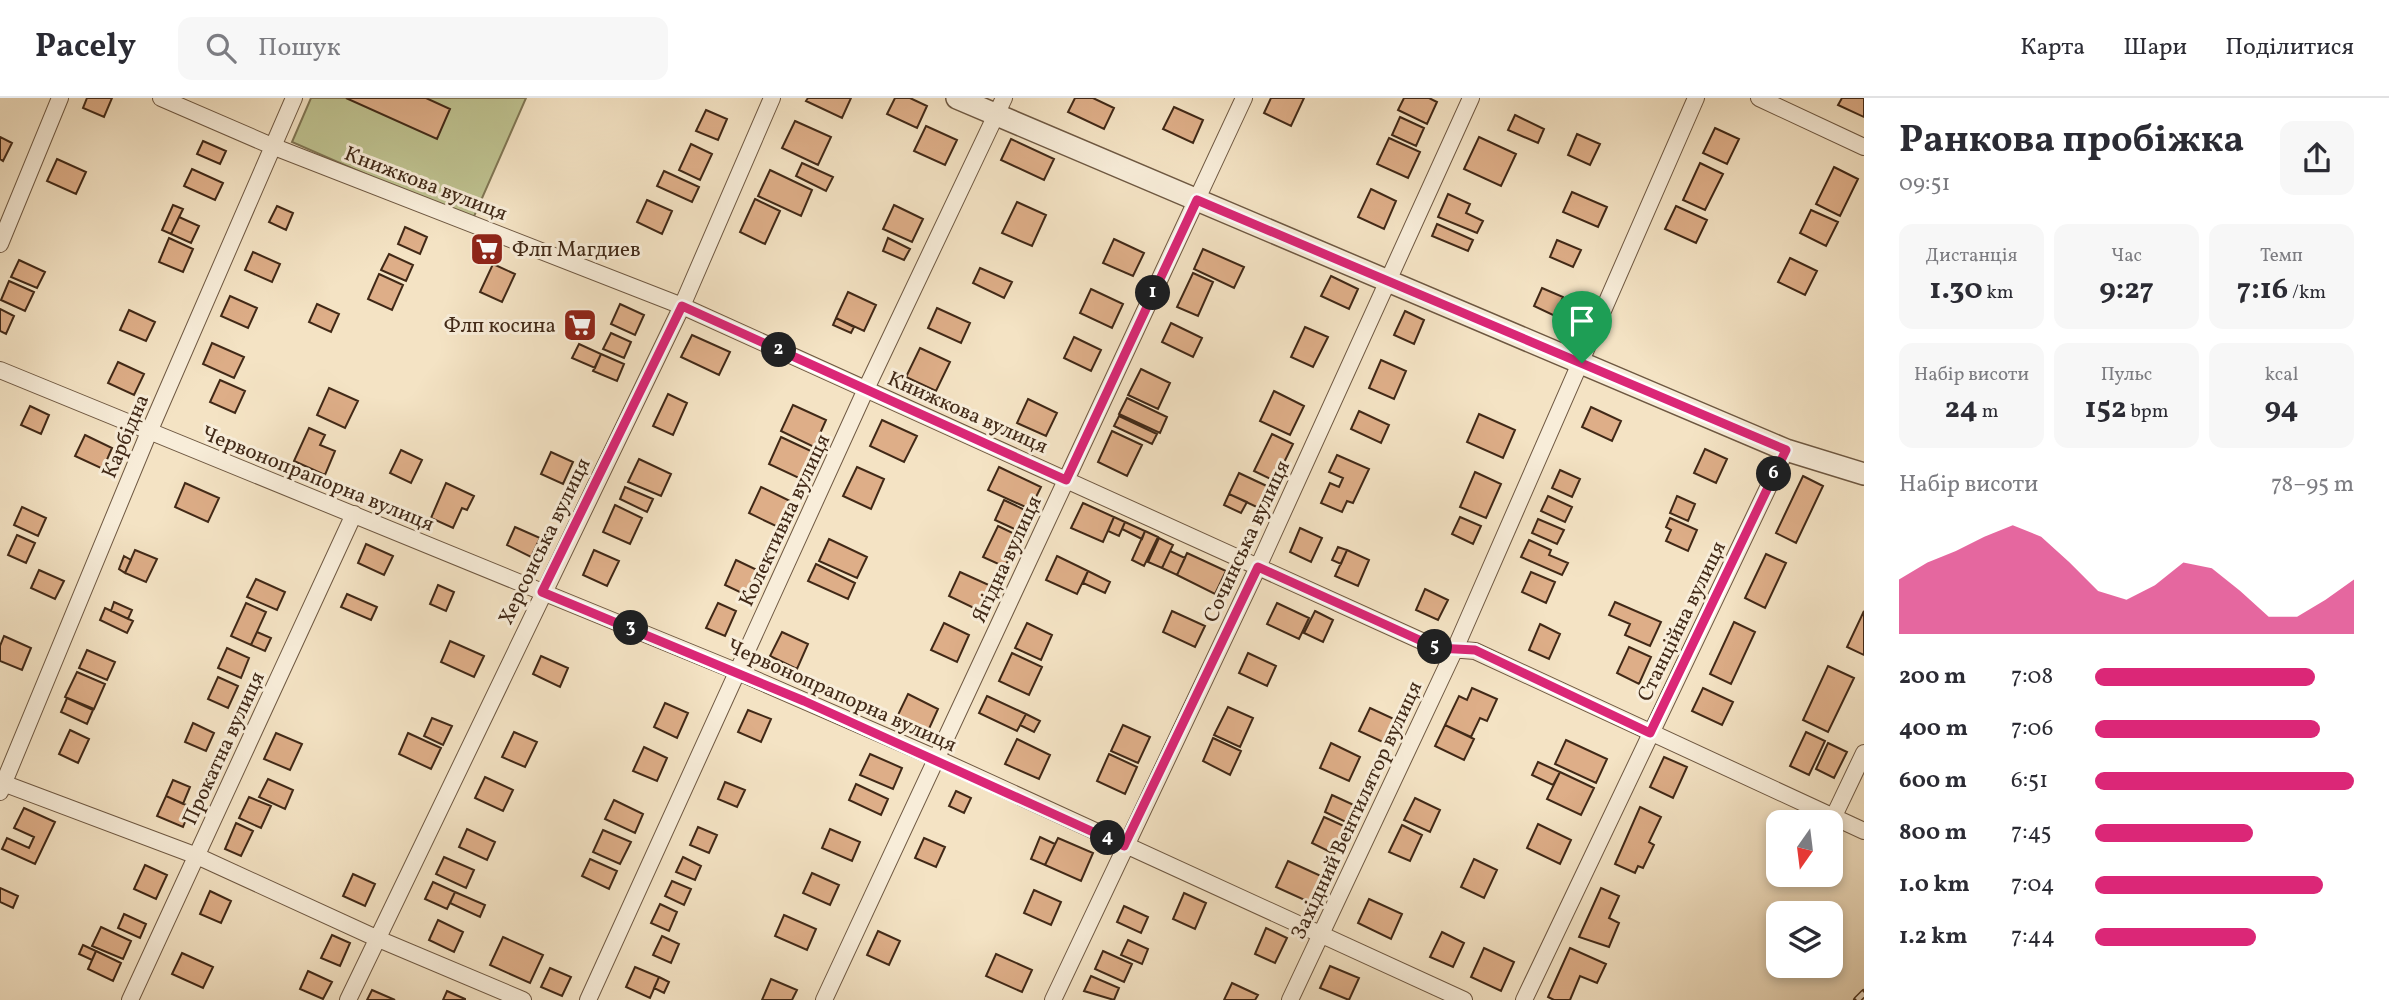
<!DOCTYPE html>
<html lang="uk">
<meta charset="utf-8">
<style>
body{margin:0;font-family:Vollkorn,serif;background:#f7f7f7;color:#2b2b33;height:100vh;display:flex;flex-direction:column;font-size:26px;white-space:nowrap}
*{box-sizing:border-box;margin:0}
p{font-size:23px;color:#7c7c81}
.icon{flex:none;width:38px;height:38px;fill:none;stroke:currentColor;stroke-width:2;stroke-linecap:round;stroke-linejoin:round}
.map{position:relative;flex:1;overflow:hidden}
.side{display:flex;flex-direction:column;background:#fff;width:525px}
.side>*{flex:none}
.needle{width:46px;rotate:194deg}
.fabs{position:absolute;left:1766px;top:712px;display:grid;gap:14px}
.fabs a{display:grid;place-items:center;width:77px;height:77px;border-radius:14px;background:#fff;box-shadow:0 4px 10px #0003;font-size:35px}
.pin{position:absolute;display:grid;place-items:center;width:60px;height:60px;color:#fff;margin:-72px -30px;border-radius:50% 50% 50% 0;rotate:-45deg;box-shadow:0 0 7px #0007}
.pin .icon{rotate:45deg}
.km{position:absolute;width:35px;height:35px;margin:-18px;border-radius:50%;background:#222;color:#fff;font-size:19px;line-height:35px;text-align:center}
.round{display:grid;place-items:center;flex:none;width:74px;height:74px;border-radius:14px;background:#f7f7f7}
.headline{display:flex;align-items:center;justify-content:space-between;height:119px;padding:0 35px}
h1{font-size:38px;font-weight:700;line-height:52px}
.figures{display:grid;grid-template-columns:repeat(3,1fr);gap:10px;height:119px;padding:7px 35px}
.figures div{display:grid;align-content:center;border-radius:14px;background:#f7f7f7;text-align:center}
.figures b{font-size:30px;font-weight:700}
.figures small{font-size:19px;font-weight:400}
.figures p{font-size:19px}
.chart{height:196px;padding:14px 35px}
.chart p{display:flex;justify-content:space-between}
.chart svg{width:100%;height:126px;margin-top:7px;fill:#db2777;opacity:.7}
ul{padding:0 35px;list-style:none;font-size:23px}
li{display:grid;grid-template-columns:112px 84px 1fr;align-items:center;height:52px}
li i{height:18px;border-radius:9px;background:#db2777}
header{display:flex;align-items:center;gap:42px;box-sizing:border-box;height:98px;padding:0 35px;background:#fff;border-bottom:2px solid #e1e1e2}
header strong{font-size:33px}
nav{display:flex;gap:38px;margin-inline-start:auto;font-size:24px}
.search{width:490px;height:63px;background:#f7f7f7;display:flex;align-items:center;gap:18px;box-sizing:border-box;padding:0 24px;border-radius:14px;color:#7c7c81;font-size:26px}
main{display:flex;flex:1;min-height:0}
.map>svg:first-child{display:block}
</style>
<header>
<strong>Pacely</strong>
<div class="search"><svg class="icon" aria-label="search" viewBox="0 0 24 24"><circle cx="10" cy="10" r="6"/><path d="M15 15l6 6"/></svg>Пошук</div>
<nav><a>Карта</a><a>Шари</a><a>Поділитися</a></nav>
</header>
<main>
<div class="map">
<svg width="1864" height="902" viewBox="0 0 1864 902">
<rect width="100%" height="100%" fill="#f4e3c4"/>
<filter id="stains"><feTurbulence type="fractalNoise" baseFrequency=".00286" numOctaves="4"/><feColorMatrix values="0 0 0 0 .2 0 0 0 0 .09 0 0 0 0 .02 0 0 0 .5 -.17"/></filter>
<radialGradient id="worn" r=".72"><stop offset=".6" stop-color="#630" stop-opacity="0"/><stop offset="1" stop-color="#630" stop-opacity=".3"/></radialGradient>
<!-- green -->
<path fill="#bfc391" stroke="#807654" stroke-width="2" d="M311,0H526L472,123L292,44Z"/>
<!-- building -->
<path fill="#deae88" stroke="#412917" stroke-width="2" d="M87,0H112L104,19L83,10Z
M346,0H426L450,11L437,41Z
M808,0H851L842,20L806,3Z
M895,0H910L927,8L917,30L887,16Z
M1075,0H1093L1114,10L1104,31L1068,14Z
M1271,0H1304L1291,28L1264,15Z
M1404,0H1429L1437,4L1427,26L1398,12Z
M1842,0H1864V19L1838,7Z
M1174,9L1203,22L1193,45L1163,31Z
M706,12L727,21L718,42L696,33Z
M1515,17L1544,31L1538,45L1508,32Z
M1400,19L1424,30L1416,48L1392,37Z
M795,23L831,39L818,67L782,50Z
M926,28L957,42L945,67L914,53Z
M1715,30L1739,41L1727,66L1703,55Z
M1577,36L1600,46L1590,67L1568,57Z
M0,39L12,45L3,63L0,61Z
M1479,39L1516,56L1501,88L1464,71Z
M1389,40L1420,54L1408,80L1377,66Z
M1011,41L1054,61L1044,82L1001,62Z
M203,43L226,53L220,66L197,56Z
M691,46L712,56L700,82L679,72Z
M57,61L86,74L76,96L47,83Z
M802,65L833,79L826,93L796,78Z
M1700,65L1723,76L1705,112L1683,102Z
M1834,69L1858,81L1840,118L1816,106Z
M192,71L223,85L215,102L184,88Z
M770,72L812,92L801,118L758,98Z
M664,73L699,89L692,104L657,88Z
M1371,91L1396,103L1384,131L1358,119Z
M1572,94L1607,109L1598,129L1563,114Z
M1448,96L1470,106L1466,115L1483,123L1477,135L1438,119Z
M755,101L780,113L765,146L740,134Z
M647,102L672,113L662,136L637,124Z
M1017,104L1046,117L1032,148L1002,135Z
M173,107L183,111L171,136L162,132Z
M894,107L923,121L912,144L883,131Z
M277,108L293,115L286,132L269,124Z
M1676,108L1707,122L1696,145L1665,131Z
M1811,112L1838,124L1826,148L1800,135Z
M179,119L199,128L191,145L171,136Z
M1437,126L1473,142L1468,153L1432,138Z
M405,129L427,139L420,156L398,146Z
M169,140L193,151L183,174L159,164Z
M888,140L910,151L904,162L883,153Z
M1114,141L1144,155L1133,178L1103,165Z
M1557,142L1581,152L1573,169L1550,159Z
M1203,151L1244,169L1234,190L1194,171Z
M253,154L280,166L272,184L245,172Z
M389,156L413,167L406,183L381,172Z
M1790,160L1817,173L1805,197L1778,184Z
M19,162L45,174L37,190L11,179Z
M493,166L515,176L502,204L480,194Z
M980,170L1012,184L1004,200L973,185Z
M1193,175L1213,184L1198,218L1177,209Z
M379,176L403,187L392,212L368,201Z
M1331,178L1358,191L1349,211L1321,198Z
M9,183L34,194L25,213L1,202Z
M1542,190L1563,199L1555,218L1534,208Z
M1091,191L1123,206L1112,230L1080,215Z
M848,194L876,207L864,233L836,220Z
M230,198L257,210L248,230L221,218Z
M317,206L339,216L331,234L309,224Z
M620,206L644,217L635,237L611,226Z
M937,210L970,225L961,245L928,230Z
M0,211L14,218L6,236L0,233Z
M129,212L155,224L146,243L120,232Z
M1405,213L1424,222L1414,246L1394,237Z
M836,220L854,229L851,235L833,227Z
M1171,225L1202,240L1193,259L1162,244Z
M1305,229L1328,239L1313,269L1291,259Z
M611,235L631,244L624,260L603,251Z
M692,237L730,254L719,277L681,259Z
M1074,239L1101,252L1091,273L1064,260Z
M212,245L244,259L234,280L203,266Z
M579,246L601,256L595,270L572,260Z
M920,250L950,264L936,293L906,279Z
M601,256L624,266L617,283L593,273Z
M1381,262L1406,273L1394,301L1369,290Z
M118,264L144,276L134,297L108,285Z
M1141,271L1170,285L1158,311L1128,297Z
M220,282L245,293L235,315L210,304Z
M329,290L358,303L345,330L317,317Z
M1274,293L1304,308L1290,337L1260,323Z
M668,296L687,305L673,337L653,328Z
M1127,300L1167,319L1160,335L1119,316Z
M1028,301L1057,315L1046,338L1017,325Z
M793,307L826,322L814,349L781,333Z
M30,308L49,317L41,336L21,327Z
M1591,309L1621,323L1612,343L1582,329Z
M1359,313L1389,327L1381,345L1351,331Z
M1479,316L1515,332L1503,360L1467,344Z
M1119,318L1157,336L1152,346L1114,328Z
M882,322L917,338L904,364L870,348Z
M309,330L325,337L320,347L335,353L325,377L294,363Z
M1112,333L1142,347L1127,378L1098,364Z
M1272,336L1293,346L1275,383L1254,373Z
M85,337L112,350L103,371L75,358Z
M781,339L813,354L801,381L769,366Z
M1705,351L1727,361L1716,385L1694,375Z
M401,352L422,362L411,385L390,375Z
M551,354L573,364L563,386L541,376Z
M1337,357L1369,371L1353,405L1347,403L1342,414L1321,405L1330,385L1339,389L1343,380L1329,374Z
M639,361L671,376L661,398L628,384Z
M857,369L884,381L871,411L843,398Z
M999,369L1041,389L1030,411L988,392Z
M1560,372L1580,381L1572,399L1552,390Z
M1475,374L1501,386L1486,420L1460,409Z
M1239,375L1271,390L1261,411L1229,396Z
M1803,378L1823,388L1796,445L1776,435Z
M185,385L219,400L208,424L175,409Z
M446,385L474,398L467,412L462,410L453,430L431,420Z
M625,389L653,401L647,414L620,401Z
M761,389L790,403L778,429L749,415Z
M1229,396L1247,404L1241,415L1224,407Z
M1548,398L1572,409L1565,424L1541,413Z
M1677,398L1695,406L1688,423L1670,415Z
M1004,402L1029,414L1019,433L995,422Z
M1083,405L1114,419L1103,444L1071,430Z
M615,407L642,420L630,446L603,434Z
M22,409L46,420L38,438L14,427Z
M1114,419L1125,424L1119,438L1108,433Z
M1460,419L1481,428L1473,446L1452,436Z
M1670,420L1697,432L1688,453L1666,443L1671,432L1666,429Z
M1538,421L1564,432L1557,446L1532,435Z
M1125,424L1145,433L1142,441L1122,431Z
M998,428L1019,438L1005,469L983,459Z
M515,429L540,440L531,459L507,447Z
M1300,430L1322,440L1311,464L1290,454Z
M1145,433L1158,439L1144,468L1132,462Z
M17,437L35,445L26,465L8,457Z
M1159,440L1173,447L1162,470L1148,464Z
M829,441L867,459L857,480L819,463Z
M1529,442L1551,452L1549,457L1568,465L1562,477L1521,459Z
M366,446L393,458L384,477L358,465Z
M1338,449L1347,452L1341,466L1332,462Z
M135,452L157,461L146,484L125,475Z
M594,452L619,463L607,488L583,477Z
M1347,452L1369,462L1358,488L1335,478Z
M1170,453L1185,460L1177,477L1162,470Z
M1187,455L1226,473L1215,496L1177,477Z
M1766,456L1786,465L1765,510L1745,500Z
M124,458L131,462L125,475L119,471Z
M1057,458L1088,473L1077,496L1046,482Z
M736,462L757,472L746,497L725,487Z
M816,466L855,485L848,501L808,483Z
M39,472L64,483L55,501L31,490Z
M1088,473L1110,484L1105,495L1083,485Z
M960,474L991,488L980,513L949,498Z
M1531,474L1555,484L1546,505L1522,494Z
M256,481L285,494L277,512L247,499Z
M438,487L454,494L446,513L430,506Z
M1425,491L1448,502L1438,522L1416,512Z
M347,496L377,509L371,522L341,509Z
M114,504L132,512L128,521L111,513Z
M1615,504L1661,524L1650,548L1625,537L1630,526L1609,517Z
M246,505L266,514L251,547L231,538Z
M718,505L736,513L725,538L706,530Z
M1277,505L1309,520L1299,541L1267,526Z
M105,510L133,523L127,535L100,522Z
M1172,513L1205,528L1195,549L1163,534Z
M1315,513L1333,522L1323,544L1304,535Z
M1864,513V557L1847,549Z
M1734,524L1755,534L1731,586L1710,576Z
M944,525L969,537L957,564L931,552Z
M1027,525L1052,537L1041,562L1015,550Z
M1540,526L1560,536L1549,561L1529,552Z
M257,534L271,540L265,553L251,547Z
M782,534L808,546L797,571L770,558Z
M4,538L31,550L22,572L0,563V548Z
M450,543L484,558L474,579L441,564Z
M1629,549L1651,559L1639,586L1617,575Z
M227,550L249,560L241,580L218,570Z
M87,552L115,564L107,582L79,570Z
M1012,555L1042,569L1029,597L999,583Z
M1248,555L1276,568L1267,588L1239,575Z
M541,558L568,570L560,589L533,576Z
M1828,568L1854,580L1828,634L1803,622Z
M77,574L105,586L94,611L65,599Z
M218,579L238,588L228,610L208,601Z
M1472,590L1497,601L1487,623L1480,620L1471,639L1445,627L1459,598L1467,602Z
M1703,590L1733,604L1722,627L1692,613Z
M908,596L938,611L928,633L897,619Z
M987,598L1026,616L1017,633L979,615Z
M67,600L93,612L87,626L61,614Z
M665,605L688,615L677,640L654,629Z
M1228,609L1253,620L1240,649L1214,637Z
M1370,610L1396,622L1385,645L1359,633Z
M748,612L771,621L761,644L738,634Z
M1026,616L1040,623L1034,634L1020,627Z
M432,620L452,628L443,647L424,638Z
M193,625L214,635L206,653L185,644Z
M1123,627L1150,639L1138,665L1111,653Z
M1445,627L1474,641L1464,662L1435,648Z
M70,632L89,641L78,665L59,656Z
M514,634L537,644L525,669L502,659Z
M1806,634L1825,643L1809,677L1790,668Z
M276,635L302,646L290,672L264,661Z
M408,635L441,650L431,671L399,656Z
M1213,640L1241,653L1230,677L1203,663Z
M1017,641L1050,657L1039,681L1005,666Z
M1566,642L1607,661L1596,685L1555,666Z
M1331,645L1360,659L1349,683L1320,670Z
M1828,645L1847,654L1834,680L1816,671Z
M644,649L667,660L657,683L633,673Z
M870,656L902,670L893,691L860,677Z
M1109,656L1137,669L1125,696L1097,683Z
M1664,659L1687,669L1673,700L1650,689Z
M1538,664L1560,674L1553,687L1532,677Z
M1560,674L1594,690L1581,717L1547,701Z
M485,679L513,692L503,713L475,700Z
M268,681L293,692L285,711L259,699Z
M173,682L190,689L183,706L166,698Z
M725,684L745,692L737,709L718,701Z
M856,686L888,701L881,717L849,702Z
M956,693L971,700L964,715L949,708Z
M1332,697L1356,708L1348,725L1325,714Z
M166,698L191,709L183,729L157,718Z
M249,699L271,708L261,730L239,720Z
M1415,700L1440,712L1430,734L1404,722Z
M614,702L643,716L635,735L605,721Z
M1640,709L1661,719L1649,744L1654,747L1643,770L1638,768L1635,775L1615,766Z
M24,710L55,724L35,766L2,751L7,740L29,750L34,739L14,730Z
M1324,719L1346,729L1334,756L1312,745Z
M236,725L253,733L241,758L225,751Z
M1538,726L1571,742L1560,766L1527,750Z
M1402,727L1422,737L1410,763L1389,754Z
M698,729L717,737L709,755L690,747Z
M467,731L495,744L487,762L459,749Z
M830,731L860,744L852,763L822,750Z
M603,732L631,744L620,766L593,754Z
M1040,739L1055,746L1045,767L1031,761Z
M924,740L945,749L936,769L915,760Z
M1058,740L1093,755L1081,783L1045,767Z
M444,759L474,772L466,790L436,776Z
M683,759L701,768L695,782L676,774Z
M590,761L617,773L609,791L582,778Z
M1474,761L1497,772L1484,800L1461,789Z
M1288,763L1321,778L1309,804L1276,789Z
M145,767L167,777L156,801L134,791Z
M812,775L839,787L830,807L803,795Z
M353,776L375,786L365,808L343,798Z
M672,783L691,791L684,807L665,798Z
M433,784L455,794L447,811L425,801Z
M0,790L18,798L13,810L0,804Z
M1601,790L1619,798L1609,820L1619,825L1609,849L1579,839Z
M1034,792L1061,804L1051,827L1024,815Z
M210,793L231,803L221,825L200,816Z
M455,794L485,807L480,819L450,805Z
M1184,795L1206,805L1195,831L1173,821Z
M1369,801L1402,816L1391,841L1358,825Z
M660,806L677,814L669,833L651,825Z
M1124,808L1148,819L1141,835L1117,824Z
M124,816L146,826L140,840L118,830Z
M784,817L816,831L807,852L775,838Z
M438,822L463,834L454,854L429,842Z
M101,829L131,843L123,861L92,848Z
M1266,830L1287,840L1275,865L1255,856Z
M878,833L900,843L889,867L867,857Z
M1442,834L1464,845L1453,869L1430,859Z
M332,837L350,845L340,868L321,860Z
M662,838L679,846L671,865L653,857Z
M503,839L543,857L530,885L490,867Z
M1128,842L1148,851L1142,866L1121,857Z
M83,847L96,853L92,862L79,856Z
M1484,850L1514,864L1501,893L1471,879Z
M1570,850L1606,866L1597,885L1580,878L1570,902H1554L1548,899Z
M96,853L121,865L113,883L88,871Z
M1103,853L1132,866L1124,884L1095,871Z
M182,855L213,869L203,890L172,876Z
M996,856L1032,872L1022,894L986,878Z
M1330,868L1359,880L1349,902L1320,890Z
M635,869L659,879L650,900L626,889Z
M550,870L571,879L562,898L541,889Z
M308,873L332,884L323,901L300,891Z
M1091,878L1119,890L1114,902L1084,893Z
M659,879L669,884L664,895L654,890Z
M771,881L797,892L792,902H762Z
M1232,885L1258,897L1255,902H1224Z
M372,892L395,902H367Z
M447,893L465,901V902H443Z"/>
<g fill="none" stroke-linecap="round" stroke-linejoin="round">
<!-- minor casing -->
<g stroke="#6e5842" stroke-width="18">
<path id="minor" d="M161,0L272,48L682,208L1437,550L1475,553L1864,733
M1759,0L1864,49
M0,146L60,0
M0,272L738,574L938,661L1464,902
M0,684L197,758L376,840L523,902
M0,694L149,334L294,0
M1833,720L1864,655
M130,902L354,416
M348,902L682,208L772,0
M588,902L866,291L1004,0
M824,902L1244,0
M1053,902L1258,469L1471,0
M1290,902L1455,551L1696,0
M1524,902L1786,352"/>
</g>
<!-- tertiary casing -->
<g stroke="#6e5842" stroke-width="24">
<path id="tertiary" d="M957,0L1786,352L1864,376"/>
</g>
<!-- minor -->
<use href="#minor" stroke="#f8edd9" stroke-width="16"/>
<!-- tertiary -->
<use href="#tertiary" stroke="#f8edd9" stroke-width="21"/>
<!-- rail casing -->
<g stroke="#412917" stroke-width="8">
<path id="rail" d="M1857,902L1864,895"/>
</g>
<!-- rail -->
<use href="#rail" stroke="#f8edd9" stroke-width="5" stroke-dasharray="16" stroke-linecap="butt"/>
</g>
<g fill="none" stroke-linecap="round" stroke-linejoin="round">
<!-- route casing -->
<g stroke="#fff" stroke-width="14">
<path id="route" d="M1197,102L1786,352L1650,635L1475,552L1437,550L1258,469L1124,748L804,603L542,494L682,208L1066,382Z"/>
</g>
<!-- route -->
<use href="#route" stroke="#db2777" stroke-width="9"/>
</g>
<!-- icons -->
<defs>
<g id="supermarket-square" transform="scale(1.75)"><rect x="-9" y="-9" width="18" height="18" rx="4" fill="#8f2418" stroke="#f8edd9"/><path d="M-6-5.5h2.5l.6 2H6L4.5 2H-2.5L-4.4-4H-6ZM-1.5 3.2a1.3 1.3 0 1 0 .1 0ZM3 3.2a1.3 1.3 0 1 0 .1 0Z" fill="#fff"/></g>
</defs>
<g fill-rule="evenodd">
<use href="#supermarket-square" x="487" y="151"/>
<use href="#supermarket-square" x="580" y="227"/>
</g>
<g text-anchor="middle" stroke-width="6" stroke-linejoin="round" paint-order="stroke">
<!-- street labels -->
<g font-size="21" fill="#412917" stroke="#f8edd9">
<text transform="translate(426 85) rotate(21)" y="7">Книжкова вулиця</text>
<text transform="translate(968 314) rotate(24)" y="7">Книжкова вулиця</text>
<text transform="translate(125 338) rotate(-67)" y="7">Карбідна</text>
<text transform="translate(318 380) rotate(22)" y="7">Червонопрапорна вулиця</text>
<text transform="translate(784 422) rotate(-65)" y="7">Колективна вулиця</text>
<text transform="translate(544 443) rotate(-64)" y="7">Херсонська вулиця</text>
<text transform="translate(1246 443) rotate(-65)" y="7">Сочинська вулиця</text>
<text transform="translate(1006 461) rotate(-65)" y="7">Ягідна вулиця</text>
<text transform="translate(1681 523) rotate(-64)" y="7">Станційна вулиця</text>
<text transform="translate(842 597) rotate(24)" y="7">Червонопрапорна вулиця</text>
<text transform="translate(223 650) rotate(-65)" y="7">Прокатна вулиця</text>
<text transform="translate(1356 712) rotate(-65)" y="7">Західний Вентилятор вулиця</text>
</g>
<!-- poi labels -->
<g font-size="21" fill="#412917" stroke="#f8edd9" text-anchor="start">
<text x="512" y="158">Флп Магдиев</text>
<text x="556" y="234" text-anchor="end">Флп косина</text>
</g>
</g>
<rect width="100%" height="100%" filter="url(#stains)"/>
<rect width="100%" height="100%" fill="url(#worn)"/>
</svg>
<div class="fabs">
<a><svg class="needle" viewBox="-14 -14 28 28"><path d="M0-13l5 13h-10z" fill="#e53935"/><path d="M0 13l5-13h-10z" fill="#7c7c81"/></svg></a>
<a><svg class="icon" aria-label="layers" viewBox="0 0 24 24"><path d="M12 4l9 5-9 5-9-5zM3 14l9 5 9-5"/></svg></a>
</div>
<div class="pin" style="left:1582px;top:265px;background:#1e9e55"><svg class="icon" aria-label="arrive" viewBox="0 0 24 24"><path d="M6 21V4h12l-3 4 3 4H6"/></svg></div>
<b class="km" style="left:1153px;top:195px">1</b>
<b class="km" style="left:779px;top:252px">2</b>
<b class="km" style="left:631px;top:530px">3</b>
<b class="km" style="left:1108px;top:740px">4</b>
<b class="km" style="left:1435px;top:549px">5</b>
<b class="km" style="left:1774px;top:376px">6</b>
</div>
<section class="side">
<div class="headline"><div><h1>Ранкова пробіжка</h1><p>09:51</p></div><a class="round"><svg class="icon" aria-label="share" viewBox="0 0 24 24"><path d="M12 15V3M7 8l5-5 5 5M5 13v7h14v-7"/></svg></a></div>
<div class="figures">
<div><p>Дистанція</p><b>1.30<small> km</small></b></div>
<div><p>Час</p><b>9:27</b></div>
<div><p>Темп</p><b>7:16<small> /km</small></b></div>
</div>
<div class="figures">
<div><p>Набір висоти</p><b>24<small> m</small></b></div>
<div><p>Пульс</p><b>152<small> bpm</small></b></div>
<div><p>kcal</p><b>94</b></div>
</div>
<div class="chart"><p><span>Набір висоти</span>78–95 m</p>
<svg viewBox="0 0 160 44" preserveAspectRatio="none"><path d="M0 44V25L10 19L20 15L30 10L40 6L50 10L60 19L70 29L80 32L90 27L100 19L110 21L120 29L130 38L140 38L150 32L160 25V44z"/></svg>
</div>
<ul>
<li><b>200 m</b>7:08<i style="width:85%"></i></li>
<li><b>400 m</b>7:06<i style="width:87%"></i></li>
<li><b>600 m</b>6:51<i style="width:100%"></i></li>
<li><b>800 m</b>7:45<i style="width:61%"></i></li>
<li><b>1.0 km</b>7:04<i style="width:88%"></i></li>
<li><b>1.2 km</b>7:44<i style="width:62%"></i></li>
</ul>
</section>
</main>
